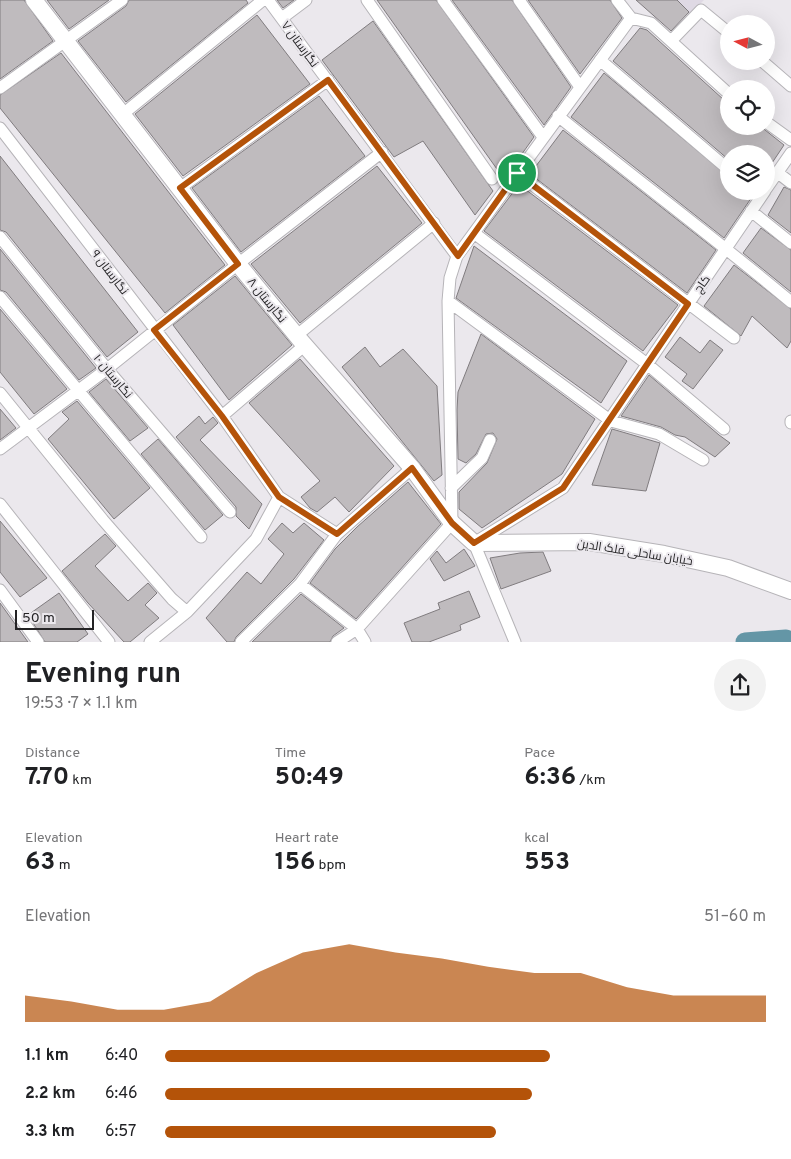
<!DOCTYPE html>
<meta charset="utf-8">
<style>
body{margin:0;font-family:Overpass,Cairo,sans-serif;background:#f2f2f2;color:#202124;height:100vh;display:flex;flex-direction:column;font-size:19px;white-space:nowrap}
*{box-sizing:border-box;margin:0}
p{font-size:16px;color:#757577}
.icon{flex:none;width:28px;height:28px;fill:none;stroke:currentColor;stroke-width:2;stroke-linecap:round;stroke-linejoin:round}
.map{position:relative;height:642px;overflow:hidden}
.panel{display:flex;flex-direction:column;background:#fff;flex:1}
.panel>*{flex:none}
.needle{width:32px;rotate:277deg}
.fabs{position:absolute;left:720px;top:15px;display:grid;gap:10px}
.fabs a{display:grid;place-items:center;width:55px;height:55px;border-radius:50%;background:#fff;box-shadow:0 5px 20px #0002;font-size:25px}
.scale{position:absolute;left:15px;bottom:12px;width:79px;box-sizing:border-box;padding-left:5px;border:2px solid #242325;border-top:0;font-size:14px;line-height:18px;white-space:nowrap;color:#242325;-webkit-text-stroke:4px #ebe8ed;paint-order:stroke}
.pin{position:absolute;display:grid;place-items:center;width:42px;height:42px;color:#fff;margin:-21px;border:2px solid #fff;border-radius:50%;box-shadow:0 1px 5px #0007}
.round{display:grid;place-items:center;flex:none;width:52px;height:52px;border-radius:26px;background:#f2f2f2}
.summary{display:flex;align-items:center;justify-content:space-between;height:85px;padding:0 25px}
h1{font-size:28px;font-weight:700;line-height:38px}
.figures{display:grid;grid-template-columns:repeat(3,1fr);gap:8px;height:85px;padding:5px 25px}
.figures div{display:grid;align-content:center}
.figures b{font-size:25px;font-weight:700}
.figures small{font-size:14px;font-weight:400}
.figures p{font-size:14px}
.chart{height:140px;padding:10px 25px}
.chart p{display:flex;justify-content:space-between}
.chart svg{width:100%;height:90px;margin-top:5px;fill:#b45309;opacity:.7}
ul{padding:0 25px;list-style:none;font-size:16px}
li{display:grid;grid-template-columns:80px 60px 1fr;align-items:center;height:38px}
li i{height:12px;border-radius:6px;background:#b45309}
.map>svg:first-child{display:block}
</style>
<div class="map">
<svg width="791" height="642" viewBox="0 0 791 642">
<rect width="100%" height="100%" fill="#ebe8ed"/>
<!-- built -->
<path fill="#dfd9e4" d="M675,0H704L689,15Z"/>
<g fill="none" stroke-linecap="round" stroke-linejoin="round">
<!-- river -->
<path stroke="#6496a6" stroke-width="19" d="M745,642L786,639L791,641"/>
</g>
<!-- building -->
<path fill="#bfbbbe" stroke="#807c7f" d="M0,0H24L53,41L0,79Z
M47,0H109L69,29Z
M129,0H246L248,3L126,102L78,41L126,6Z
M277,0H294L283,8Z
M377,0H436L534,137L504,179Z
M452,0H512L571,87L544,125Z
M528,0H610L622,18L580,74Z
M636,0H677L689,12L671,31Z
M257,15L310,84L183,176L135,114Z
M373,21L493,191L475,215L423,141L394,157L322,60Z
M640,28L647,30L724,100L729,101V126H760L784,145L766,172V154H729V160L613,61Z
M61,53L225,265L165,313L0,108V95Z
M604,73L729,177V191H756L724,238L571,117Z
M319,96L365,156L241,252L192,188Z
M563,130L716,250L687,293L530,174Z
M0,156L138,332L107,357L6,232L0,230Z
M377,166L422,223L300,323L251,264Z
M521,186L678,305L643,351L484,231L517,187L519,189Z
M784,187L791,190V233L768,215Z
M761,228L791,250V292L743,253Z
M474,246L627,361L601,403L456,298Z
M0,249L96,368L79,380L6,292L0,290Z
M734,265L791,309V341L787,348L752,316L741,336L704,306Z
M235,276L292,345L229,400L173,325Z
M0,309L67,389L34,414L0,372Z
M481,334L595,419L562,474L482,528L459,509V492L487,463L497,439L493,433L486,434L476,454L466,463L458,459L457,410L458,392Z
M680,337L700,353L710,340L723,350L693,389L682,381L687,374L665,357Z
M365,347L380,367L403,349L437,386L442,475L434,481L342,367Z
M300,359L394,466L349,512L335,497L317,512L310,508L301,497L320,481L249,403Z
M649,375L719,435L730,443L715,457L685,437L675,435L661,427L621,416Z
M106,379L148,428L130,441L89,392Z
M77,401L150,488L114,519L48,439L69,419L62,412Z
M0,409L16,428L0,440Z
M199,416L205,424L213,417L218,423L200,440L262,504L249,529L236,516V507L176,437Z
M612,429L660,443L646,491L592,485Z
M158,439L223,515L205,530L141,454Z
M408,482L441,524L356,619L310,583L335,549L357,527Z
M0,521L47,578L20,597L0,572Z
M282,523L293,533L304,523L324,540L294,579L236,637L234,642H227L206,618L247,572L261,584L284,554L268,539Z
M105,534L116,546L95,566L128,601L148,583L157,593L145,605L159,618L130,642H124L88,603L62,571Z
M464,549L475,566L444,581L430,559L437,551L446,563Z
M543,552L551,571L501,589L490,558L520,553Z
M469,591L480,617L460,625L461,630L429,642H412L404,623L440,609L438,603Z
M59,593L88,634L77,642H45L28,615Z
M301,594L344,628L333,636L330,642H252Z
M0,603L28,642H0Z"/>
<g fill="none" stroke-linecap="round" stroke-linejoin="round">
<!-- street casing -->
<g stroke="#b6b4b8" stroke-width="13">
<path id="street" d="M268,0L457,256
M367,0L492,179
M443,0L543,137
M519,0L580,87
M617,0L631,18
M282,18L306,0
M672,40L701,10L729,33
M600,60L729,170
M762,61L791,86
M0,88L122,0
M123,114L263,0
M558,116C635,179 715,238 791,302
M766,122L791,140
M0,128L222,416L279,497L256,539L187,612L150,642
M517,173L734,338
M778,173L791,183
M180,188L328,80
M766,189L791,153
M751,211L791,243
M474,233L647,364L724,429
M0,237L107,369L230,512
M0,297L201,537
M448,301L611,421L659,434L703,460
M0,393L103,520L172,599L187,612
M222,416L305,345L296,336L434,223
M791,421V423
M0,449L107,369L238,264L382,152
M451,488L482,458L490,440
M279,497L337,534
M0,504L109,642
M300,584L357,629L365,642
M0,590L38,642
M241,642L300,584L337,534L412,468
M337,642L357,629L452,523L448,301L450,278L457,256L631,18L651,23L729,94
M515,642L474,543L563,488L765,191"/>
</g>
<!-- secondary casing -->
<g stroke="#b6b4b8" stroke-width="18">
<path id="secondary" d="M34,0L238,264L301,341L412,468L452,523L474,543L589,542L664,554L728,568L791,591"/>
</g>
<!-- street -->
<use href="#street" stroke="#fff" stroke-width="11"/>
<!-- secondary -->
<use href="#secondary" stroke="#fff" stroke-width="16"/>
</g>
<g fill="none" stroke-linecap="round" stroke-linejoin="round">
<!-- route casing -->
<g stroke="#fff" stroke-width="10">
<path id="route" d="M328,80L458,256L517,173L688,304L563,488L474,543L452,523L412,468L337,534L279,497L222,416L154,330L238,264L180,188Z"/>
</g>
<!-- route -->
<use href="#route" stroke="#b45309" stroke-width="6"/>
</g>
<g text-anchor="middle" stroke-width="4" stroke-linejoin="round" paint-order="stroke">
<!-- street labels -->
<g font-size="12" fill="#242325" stroke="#ebe8ed">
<text transform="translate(300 44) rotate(54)" y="4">نگارستان ۷</text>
<text transform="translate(110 272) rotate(53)" y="4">نگارستان ۹</text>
<text transform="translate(702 284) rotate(-55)" y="4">کاج</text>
<text transform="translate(267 300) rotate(51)" y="4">نگارستان ۸</text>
<text transform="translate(113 376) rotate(50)" y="4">نگارستان ۱۰</text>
<text transform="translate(635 552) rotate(9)" y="4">خیابان ساحلی فلک الدین</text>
</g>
</g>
</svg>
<div class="fabs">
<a><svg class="needle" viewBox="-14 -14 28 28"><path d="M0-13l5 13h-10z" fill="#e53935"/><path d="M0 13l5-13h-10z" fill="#757577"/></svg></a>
<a><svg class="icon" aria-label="locate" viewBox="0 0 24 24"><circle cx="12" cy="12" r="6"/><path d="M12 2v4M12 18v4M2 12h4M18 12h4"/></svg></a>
<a><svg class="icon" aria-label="layers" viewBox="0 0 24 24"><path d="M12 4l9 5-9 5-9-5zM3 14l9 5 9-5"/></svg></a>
</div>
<div class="scale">50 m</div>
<div class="pin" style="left:517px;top:173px;background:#1e9e55"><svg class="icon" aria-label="arrive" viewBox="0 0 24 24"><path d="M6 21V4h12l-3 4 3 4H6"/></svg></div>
</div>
<section class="panel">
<div class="summary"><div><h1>Evening run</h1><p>19:53 · 7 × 1.1 km</p></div><a class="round"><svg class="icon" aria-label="share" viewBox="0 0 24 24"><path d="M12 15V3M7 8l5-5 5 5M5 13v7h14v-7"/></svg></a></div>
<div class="figures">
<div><p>Distance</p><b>7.70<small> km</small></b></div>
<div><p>Time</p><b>50:49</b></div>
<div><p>Pace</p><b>6:36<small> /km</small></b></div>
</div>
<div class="figures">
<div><p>Elevation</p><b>63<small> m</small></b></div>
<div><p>Heart rate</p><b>156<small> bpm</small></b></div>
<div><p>kcal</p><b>553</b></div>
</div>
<div class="chart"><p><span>Elevation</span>51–60 m</p>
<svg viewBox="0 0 160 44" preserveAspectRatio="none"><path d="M0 44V31L10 34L20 38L30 38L40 34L50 20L60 10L70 6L80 10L90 13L100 17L110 20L120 20L130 27L140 31L150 31L160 31V44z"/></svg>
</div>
<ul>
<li><b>1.1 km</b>6:40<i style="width:64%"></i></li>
<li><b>2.2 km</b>6:46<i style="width:61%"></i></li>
<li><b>3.3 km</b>6:57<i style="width:55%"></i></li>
</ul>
</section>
